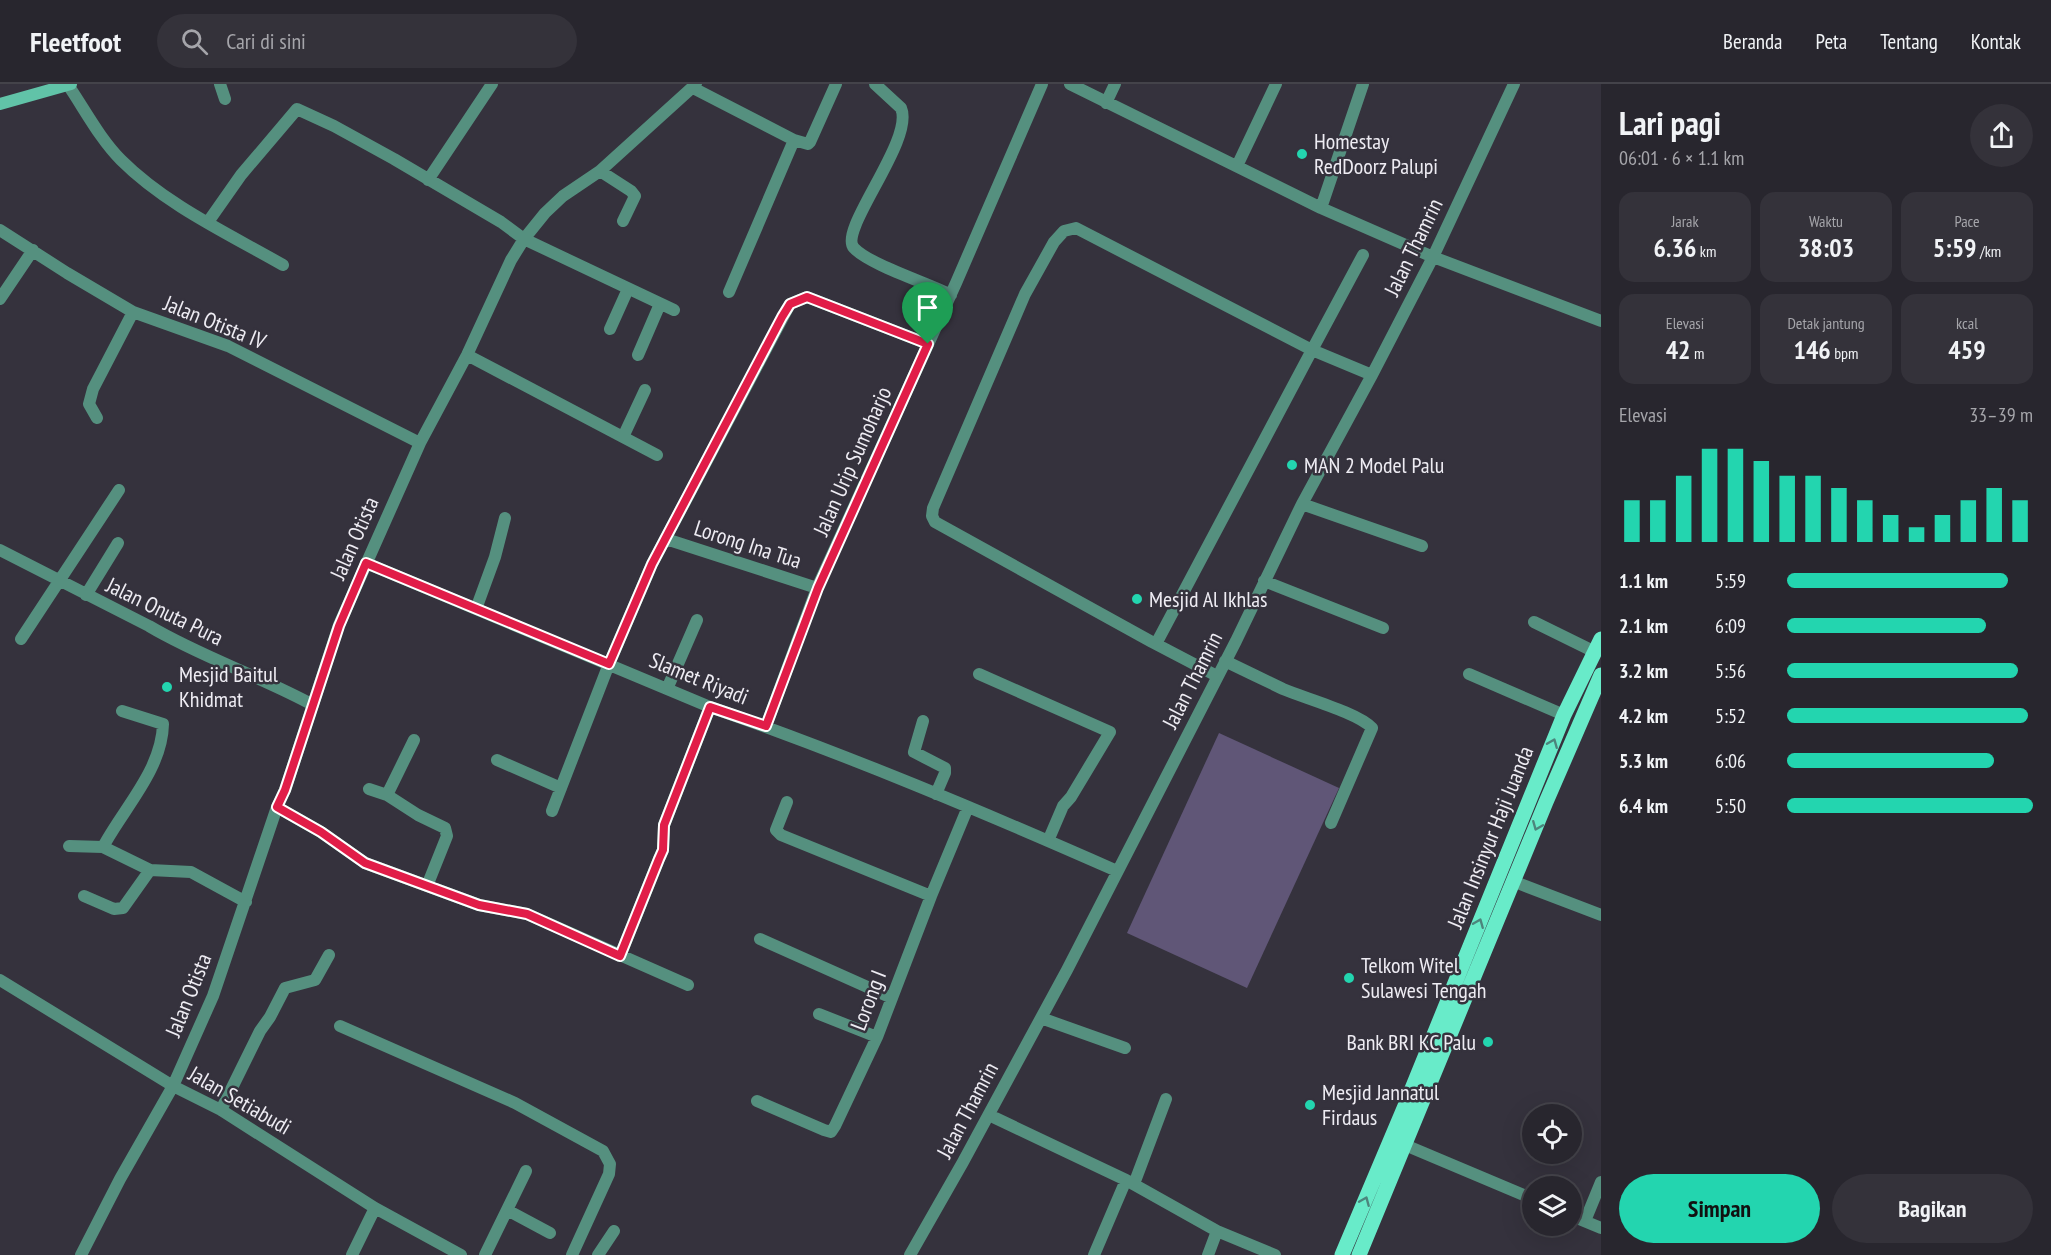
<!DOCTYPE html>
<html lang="id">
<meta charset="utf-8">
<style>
body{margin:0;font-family:"PT Sans Narrow",sans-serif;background:#34323a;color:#f1f3f6;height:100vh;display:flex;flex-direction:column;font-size:22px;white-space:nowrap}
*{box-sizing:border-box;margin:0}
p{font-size:20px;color:#a5a5aa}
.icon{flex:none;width:33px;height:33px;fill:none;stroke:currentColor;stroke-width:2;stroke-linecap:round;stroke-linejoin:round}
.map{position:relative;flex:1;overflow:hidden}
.side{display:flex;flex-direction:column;background:#28262e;width:450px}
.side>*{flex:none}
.tools{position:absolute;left:1522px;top:1020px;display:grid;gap:12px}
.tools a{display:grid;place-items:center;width:60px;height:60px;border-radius:50%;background:#28262e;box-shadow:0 6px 24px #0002,0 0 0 2px #44434a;font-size:30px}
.pin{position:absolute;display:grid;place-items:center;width:51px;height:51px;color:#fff;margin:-62px -26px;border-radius:50% 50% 50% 0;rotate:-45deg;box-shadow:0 0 6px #0007}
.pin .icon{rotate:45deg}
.round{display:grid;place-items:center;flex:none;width:63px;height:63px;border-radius:32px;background:#34323a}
.headline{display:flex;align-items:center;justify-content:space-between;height:102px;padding:0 18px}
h1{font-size:33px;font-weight:800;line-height:45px}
.metrics{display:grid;grid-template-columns:repeat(3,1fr);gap:9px;height:102px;padding:6px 18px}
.metrics div{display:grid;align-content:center;border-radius:15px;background:#34323a;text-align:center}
.metrics b{font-size:26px;font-weight:800}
.metrics small{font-size:16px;font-weight:400}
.metrics p{font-size:16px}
.chart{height:168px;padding:12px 18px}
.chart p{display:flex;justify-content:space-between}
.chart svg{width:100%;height:108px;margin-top:6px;stroke:#23d5af;stroke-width:6}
.action{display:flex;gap:12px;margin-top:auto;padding:12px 18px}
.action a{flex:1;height:69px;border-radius:36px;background:#23d5af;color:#111;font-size:24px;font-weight:800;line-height:69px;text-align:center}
.action a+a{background:#34323a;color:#f1f3f6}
ul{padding:0 18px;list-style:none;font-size:20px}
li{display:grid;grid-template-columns:96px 72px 1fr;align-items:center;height:45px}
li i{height:15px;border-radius:8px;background:#23d5af}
header{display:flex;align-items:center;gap:36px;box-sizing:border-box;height:84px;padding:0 30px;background:#28262e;border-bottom:2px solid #44434a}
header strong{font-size:28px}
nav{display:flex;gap:33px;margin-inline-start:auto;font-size:21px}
.search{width:420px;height:54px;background:#34323a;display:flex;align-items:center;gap:15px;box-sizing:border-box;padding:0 21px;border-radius:33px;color:#a5a5aa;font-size:22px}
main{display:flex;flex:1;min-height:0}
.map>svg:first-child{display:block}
</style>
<header>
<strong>Fleetfoot</strong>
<div class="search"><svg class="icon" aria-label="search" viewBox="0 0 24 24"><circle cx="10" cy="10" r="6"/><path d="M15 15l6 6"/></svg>Cari di sini</div>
<nav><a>Beranda</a><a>Peta</a><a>Tentang</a><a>Kontak</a></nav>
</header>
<main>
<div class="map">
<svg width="1601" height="1171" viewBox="0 0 1601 1171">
<rect width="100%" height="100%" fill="#35323d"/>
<!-- garden -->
<path fill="#605677" d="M1219,649L1339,704L1247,904L1127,849Z"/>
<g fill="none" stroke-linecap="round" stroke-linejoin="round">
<!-- street -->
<path stroke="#55907f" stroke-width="12" d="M220,0L225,15
M875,0L901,24C915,56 837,147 854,164C870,181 928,199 951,211
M1070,0L1321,124L1433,173L1601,237
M68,1C85,26 100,55 121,76C166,121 229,150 283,181
M693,4L794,56L729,208
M1106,19L1115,0
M794,56L808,60L810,58L836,0
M1237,82L1276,0
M600,87L631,107L635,112L623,137
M428,96L492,0
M1321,124L1363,0
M208,138L241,91L297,25L334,42L394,75L501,138L524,155L674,226
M0,146L67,189L133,228L228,262L420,359
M1363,171L1312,266L1076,144L1064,147L1054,158L1025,210L933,424L932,432L935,438L1152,558H1157L1312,266L1372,291
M0,215L33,166
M610,245L628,205
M467,271L657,371
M638,271L660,220
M97,334L89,320L93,305L133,228
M623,353L645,306
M1302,420L1422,462
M666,455L817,504
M0,466L149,542C201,573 260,592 313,621
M366,479L710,623C848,671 983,728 1117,787
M1264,497L1383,544
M86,511L118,459
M476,525L495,473L505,434
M1534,538L1595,568
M21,555L119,406
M1152,558L1217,592
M1225,577C1244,586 1264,596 1283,605C1304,614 1359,629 1372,644L1331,739
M979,590L1110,648L1071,713L1063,722L1048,757
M1469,590L1564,631
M667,605L697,536
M923,637L914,668L945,684V689L936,710
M766,642L817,504L956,199L1042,0
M497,676L561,704
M369,705L387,711L418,731L445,744L447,752L427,802
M387,711L414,656
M787,718L776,746L781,751L931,812
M277,723L321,748L365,779L479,821L527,830L688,901
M552,727L609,580L652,480L790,220L807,213L928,260
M69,762L103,763L150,786
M103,763C123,725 162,686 163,640L122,627
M1515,798L1601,831
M84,812L114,825L123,824L150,786L191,788L246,818
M760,855L892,914
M620,872L659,775L663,766L664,741L710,623
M0,896L173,1002L221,1026L375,1124L461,1171
M819,930L877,953
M1041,934L1125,964
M340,942L515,1019L603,1067L610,1080L609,1090L572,1171
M757,1017L824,1046L831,1048L835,1042L877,953L931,812L968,723
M221,1026L260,947L270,933L285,904L315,896L329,871
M989,1031L1126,1096L1217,1147L1275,1171
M1405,1061L1533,1115
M1134,1100L1166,1015
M507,1126L550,1149
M1572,1132L1601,1144
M1585,1137L1601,1098
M81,1171L120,1095L173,1002L213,912L277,723L285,706L339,541L420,359L467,271L511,176L524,155L545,129L563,112L600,87L696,0
M352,1171L375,1124
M485,1171L526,1087
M598,1171L614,1147
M910,1171L963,1078L1067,886L1236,557L1302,420L1372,291L1433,173L1514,0
M1094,1171L1126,1096
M1208,1171L1217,1147"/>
<!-- secondary -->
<path stroke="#61c3a8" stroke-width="12" d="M0,20L71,0"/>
<!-- primary -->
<path stroke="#68ebc9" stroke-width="15" d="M1342,1171L1405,1022L1564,631L1601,555
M1359,1171L1546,718L1601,591"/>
</g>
<!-- one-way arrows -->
<defs><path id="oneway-chevron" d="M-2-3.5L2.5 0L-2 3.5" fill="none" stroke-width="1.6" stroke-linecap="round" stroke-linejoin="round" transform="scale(1.5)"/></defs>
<g stroke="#4c857c">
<use href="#oneway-chevron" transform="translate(1553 659) rotate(-68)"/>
<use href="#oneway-chevron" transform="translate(1537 742) rotate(112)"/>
<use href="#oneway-chevron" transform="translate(1479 839) rotate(-68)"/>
<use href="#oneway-chevron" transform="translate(1365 1117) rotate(-67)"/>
</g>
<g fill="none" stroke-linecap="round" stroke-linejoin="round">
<!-- route casing -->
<g stroke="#fff" stroke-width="12">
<path id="route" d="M807,213L928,260L818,504L766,642L710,623L664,741L663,766L659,775L620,872L527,830L479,821L365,779L321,748L277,723L285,706L339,542L366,479L609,580L652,480L782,233L790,220Z"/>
</g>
<!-- route -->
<use href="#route" stroke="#e11d48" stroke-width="8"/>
</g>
<!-- markers -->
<g fill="#23d5af" stroke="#35323d" stroke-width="2">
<circle cx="1302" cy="70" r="6"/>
<circle cx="1292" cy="381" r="6"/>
<circle cx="1137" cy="515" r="6"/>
<circle cx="167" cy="603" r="6"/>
<circle cx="1349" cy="894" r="6"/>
<circle cx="1488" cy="958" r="6"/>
<circle cx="1310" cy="1021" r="6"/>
</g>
<g text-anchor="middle" stroke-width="5" stroke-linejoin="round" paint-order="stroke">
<!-- poi labels -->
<g font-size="22" fill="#eeecf3" stroke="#35323d" text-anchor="start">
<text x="1314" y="65">Homestay<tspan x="1314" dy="25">RedDoorz Palupi</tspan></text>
<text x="1304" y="389">MAN 2 Model Palu</text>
<text x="1149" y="523">Mesjid Al Ikhlas</text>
<text x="179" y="598">Mesjid Baitul<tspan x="179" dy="25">Khidmat</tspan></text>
<text x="1361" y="889">Telkom Witel<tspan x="1361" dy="25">Sulawesi Tengah</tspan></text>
<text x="1476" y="966" text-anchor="end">Bank BRI KC Palu</text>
<text x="1322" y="1016">Mesjid Jannatul<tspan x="1322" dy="25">Firdaus</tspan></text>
</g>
<!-- street labels -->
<g font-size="22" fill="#eeecf3" stroke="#35323d">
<text transform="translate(1413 163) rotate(-64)" y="8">Jalan Thamrin</text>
<text transform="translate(215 238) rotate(22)" y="8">Jalan Otista IV</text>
<text transform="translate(852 377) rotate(-66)" y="8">Jalan Urip Sumoharjo</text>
<text transform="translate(354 454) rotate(-66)" y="8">Jalan Otista</text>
<text transform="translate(748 460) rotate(18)" y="8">Lorong Ina Tua</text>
<text transform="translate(165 527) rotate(26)" y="8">Jalan Onuta Pura</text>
<text transform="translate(699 594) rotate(22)" y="8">Slamet Riyadi</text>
<text transform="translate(1192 596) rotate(-63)" y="8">Jalan Thamrin</text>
<text transform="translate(1490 753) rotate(-68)" y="8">Jalan Insinyur Haji Juanda</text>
<text transform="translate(188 911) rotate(-68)" y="8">Jalan Otista</text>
<text transform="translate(868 916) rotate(-69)" y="8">Lorong I</text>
<text transform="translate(240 1016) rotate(30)" y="8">Jalan Setiabudi</text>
<text transform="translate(967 1026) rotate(-62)" y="8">Jalan Thamrin</text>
</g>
</g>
</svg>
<div class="tools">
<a><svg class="icon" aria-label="locate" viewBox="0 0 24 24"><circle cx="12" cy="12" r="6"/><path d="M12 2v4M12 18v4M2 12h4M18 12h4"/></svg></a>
<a><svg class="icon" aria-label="layers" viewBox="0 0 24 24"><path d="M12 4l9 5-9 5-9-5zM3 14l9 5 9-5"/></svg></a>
</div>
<div class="pin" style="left:928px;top:260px;background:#1e9e55"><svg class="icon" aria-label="arrive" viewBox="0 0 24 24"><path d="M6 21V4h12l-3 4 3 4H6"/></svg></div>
</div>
<section class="side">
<div class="headline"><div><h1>Lari pagi</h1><p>06:01 · 6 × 1.1 km</p></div><a class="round"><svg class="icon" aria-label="share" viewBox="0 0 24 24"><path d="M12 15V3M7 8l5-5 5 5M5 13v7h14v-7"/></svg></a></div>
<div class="metrics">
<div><p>Jarak</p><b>6.36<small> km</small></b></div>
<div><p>Waktu</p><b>38:03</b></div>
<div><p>Pace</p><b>5:59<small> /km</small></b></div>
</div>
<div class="metrics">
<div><p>Elevasi</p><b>42<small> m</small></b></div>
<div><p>Detak jantung</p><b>146<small> bpm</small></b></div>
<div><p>kcal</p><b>459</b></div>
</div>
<div class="chart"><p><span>Elevasi</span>33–39 m</p>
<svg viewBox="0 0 160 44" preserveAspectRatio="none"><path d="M5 44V27M15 44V27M25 44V17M35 44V6M45 44V6M55 44V11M65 44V17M75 44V17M85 44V22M95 44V27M105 44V33M115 44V38M125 44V33M135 44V27M145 44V22M155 44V27"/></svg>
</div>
<ul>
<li><b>1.1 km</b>5:59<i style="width:90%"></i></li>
<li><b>2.1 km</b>6:09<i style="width:81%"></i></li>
<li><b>3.2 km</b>5:56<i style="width:94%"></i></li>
<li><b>4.2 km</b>5:52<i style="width:98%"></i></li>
<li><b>5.3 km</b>6:06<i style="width:84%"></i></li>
<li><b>6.4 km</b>5:50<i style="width:100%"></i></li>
</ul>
<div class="action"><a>Simpan</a><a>Bagikan</a></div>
</section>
</main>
